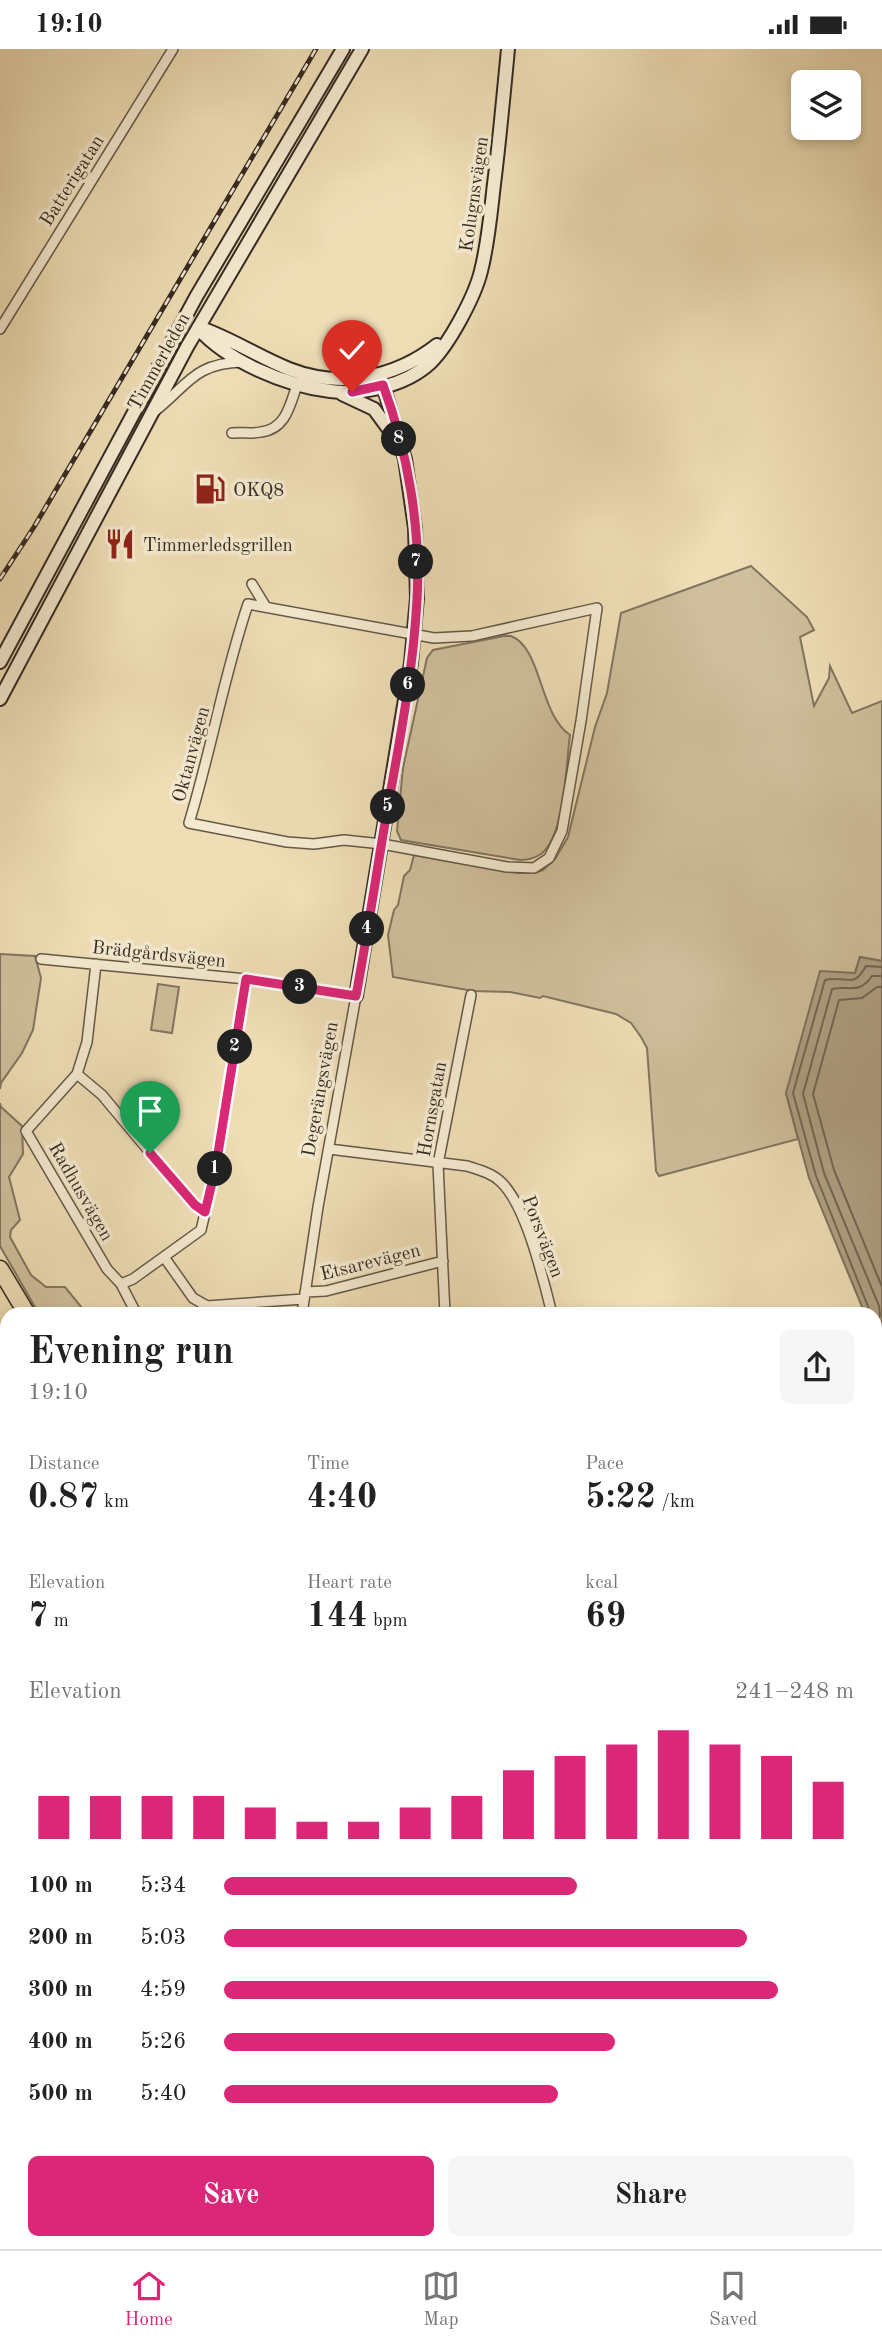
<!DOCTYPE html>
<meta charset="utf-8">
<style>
body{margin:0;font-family:"Old Standard TT",serif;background:#f6f6f6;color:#222;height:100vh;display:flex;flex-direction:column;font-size:26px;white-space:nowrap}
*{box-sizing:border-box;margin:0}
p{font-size:23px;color:#767676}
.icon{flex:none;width:38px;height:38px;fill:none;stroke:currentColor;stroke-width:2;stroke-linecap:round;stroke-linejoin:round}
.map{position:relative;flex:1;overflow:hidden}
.details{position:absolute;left:0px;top:1258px;width:882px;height:943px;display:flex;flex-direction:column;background:#fff;border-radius:21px 21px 0 0;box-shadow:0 4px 10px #0003}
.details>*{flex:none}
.controls{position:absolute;left:791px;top:21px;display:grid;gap:14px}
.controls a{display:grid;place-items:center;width:70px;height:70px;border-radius:10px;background:#fff;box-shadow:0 4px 10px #0003;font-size:35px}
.pin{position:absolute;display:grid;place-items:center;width:60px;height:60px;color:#fff;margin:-72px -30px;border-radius:50% 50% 50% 0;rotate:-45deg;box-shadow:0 0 7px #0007}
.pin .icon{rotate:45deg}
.km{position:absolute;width:35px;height:35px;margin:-18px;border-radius:50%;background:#222;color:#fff;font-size:19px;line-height:35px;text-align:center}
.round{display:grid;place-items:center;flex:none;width:74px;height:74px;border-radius:10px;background:#f6f6f6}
.headline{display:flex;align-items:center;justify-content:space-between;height:119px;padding:0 28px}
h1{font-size:38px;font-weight:800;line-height:52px}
.stats{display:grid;grid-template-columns:repeat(3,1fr);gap:10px;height:119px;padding:7px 28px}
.stats div{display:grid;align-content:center}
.stats b{font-size:35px;font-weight:800}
.stats small{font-size:19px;font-weight:400}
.stats p{font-size:19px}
.chart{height:196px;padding:14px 28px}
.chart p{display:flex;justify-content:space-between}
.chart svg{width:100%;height:126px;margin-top:7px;stroke:#db2777;stroke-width:6}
.primary-button{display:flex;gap:14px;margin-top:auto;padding:14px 28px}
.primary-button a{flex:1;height:80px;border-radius:10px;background:#db2777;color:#fff;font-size:28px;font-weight:800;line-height:80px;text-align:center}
.primary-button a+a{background:#f6f6f6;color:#222}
ul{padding:0 28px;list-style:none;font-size:23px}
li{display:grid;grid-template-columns:112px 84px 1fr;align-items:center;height:52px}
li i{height:18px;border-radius:9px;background:#db2777}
.status{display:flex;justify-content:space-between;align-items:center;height:49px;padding:0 35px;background:#fff;direction:ltr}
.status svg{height:19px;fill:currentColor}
.tab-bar{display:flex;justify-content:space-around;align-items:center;height:98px;border-top:2px solid #e0e0e0;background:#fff;font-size:19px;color:#767676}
.tab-bar a{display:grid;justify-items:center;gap:4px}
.tab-bar .on{color:#db2777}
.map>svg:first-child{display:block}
</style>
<div class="status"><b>19:10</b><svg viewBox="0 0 49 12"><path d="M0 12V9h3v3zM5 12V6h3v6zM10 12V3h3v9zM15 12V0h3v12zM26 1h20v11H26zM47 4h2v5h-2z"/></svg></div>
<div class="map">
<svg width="882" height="2200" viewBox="0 0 882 2200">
<rect width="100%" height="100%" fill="#eeddb5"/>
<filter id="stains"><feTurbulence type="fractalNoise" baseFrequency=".00286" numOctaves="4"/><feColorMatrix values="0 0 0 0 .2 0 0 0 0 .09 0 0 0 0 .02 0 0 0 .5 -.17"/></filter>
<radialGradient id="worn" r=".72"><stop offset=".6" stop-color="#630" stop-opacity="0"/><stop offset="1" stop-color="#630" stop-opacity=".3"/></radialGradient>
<!-- green -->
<path fill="#cfbf9c" stroke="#827560" stroke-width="2" d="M751,517L807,568L814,581L800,588L814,657L829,629L830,617L852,664L882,652V912L860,908L855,924L786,1044L798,1090L659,1127L656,1122L647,999L641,988L631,974L616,965L543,947L540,949L510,943L473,942L393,928L388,886L394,861L398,856L404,827L410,821L414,806L518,824H534L543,821L555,810L568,788L595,678L607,644L621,564Z
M504,587H511C542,599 539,665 570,686C566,715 565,787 541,805C535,809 527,811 520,811L401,791L397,782L403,719L427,609L433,601Z
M0,905L35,907L41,929L33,981L22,1004L1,1034L0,1040Z
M158,935L179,938L172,984L151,981Z
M0,1054L1,1058L22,1077L23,1105L9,1128L20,1171L11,1181L10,1188L31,1226L46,1238H65L87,1265H39L0,1197Z"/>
<!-- water -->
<path fill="#afa083" stroke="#7f715d" stroke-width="2" d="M860,908L882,912V1305L875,1289V1265H865L809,1129L786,1044L820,922L855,924Z
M875,1683L882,1684V2043H875Z
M7,1842V2194L777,2195L772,2200H0V1843Z"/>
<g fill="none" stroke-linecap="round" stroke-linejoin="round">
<!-- shore -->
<path stroke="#726653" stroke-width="2" d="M882,927H872C859,946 849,936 832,940L803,1045L824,1124L879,1257L880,1266L876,1277L882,1280
M882,938H877L862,949L839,951L813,1045L834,1121L882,1238
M871,1265L816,1127L793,1044L825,931C848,926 853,941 866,917L882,918"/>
<!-- street casing -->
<g stroke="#645848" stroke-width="12">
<path id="street" d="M0,280L173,0
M155,362C188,336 194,314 243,313
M232,384C242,383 252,385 261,383C286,380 290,356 297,336
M252,535L266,558
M248,555L434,589L472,587L597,559L581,672L562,782L549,809L534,819L507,818L382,795L344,791L314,795L287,793L189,774C211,702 224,626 248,555Z
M41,910L246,930L356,947L318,1158L302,1265
M96,915L87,993L77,1025L26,1082L107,1220L121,1235L133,1230L201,1181L216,1117L246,930
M77,1025L102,1046L184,1144L195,1156L205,1162
M329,1100L467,1117C479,1121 492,1124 501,1133C527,1158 543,1230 552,1265
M164,1208L193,1249L207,1257L304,1250
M121,1235L136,1264
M305,1243L326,1242L443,1212
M445,1265L438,1115L471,946
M0,1583L7,1580"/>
</g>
<!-- secondary casing -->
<g stroke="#362b23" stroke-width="16">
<path id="secondary" d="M198,279C227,312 286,337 330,342C362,346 405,337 430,314C449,296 475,247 481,222C489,191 491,158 495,127C500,85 504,42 508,0
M201,279C232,290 259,308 289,320C340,340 395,329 437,296
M342,345L374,360L396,390
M0,613L196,248L343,0
M0,650L187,298L362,0
M356,947L411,614L417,549L415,479L405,410L380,326"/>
</g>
<!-- highway casing -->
<g stroke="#362b23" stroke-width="19">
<path id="highway" d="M0,1220L27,1265
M875,2071L882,2074
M853,2200V2194
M877,2200L882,2190"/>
</g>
<!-- street -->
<use href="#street" stroke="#f4e9cf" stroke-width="9"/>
<!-- secondary -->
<use href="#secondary" stroke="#f4e9cf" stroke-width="12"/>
<!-- highway -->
<use href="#highway" stroke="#eeddb5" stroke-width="16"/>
<!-- rail casing -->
<g stroke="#362b23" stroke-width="5">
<path id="rail" d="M0,530L34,478L316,0"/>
</g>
<!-- rail -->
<use href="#rail" stroke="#f4e9cf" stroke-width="2.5" stroke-dasharray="8" stroke-linecap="butt"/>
</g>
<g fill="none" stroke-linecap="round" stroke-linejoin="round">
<!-- route casing -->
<g stroke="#fff" stroke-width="14">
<path id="route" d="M150,1104L195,1156L205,1163L216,1117L246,930L356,947C367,887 376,827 386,768C399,696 413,624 417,551C421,480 408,403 383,336L352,343"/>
</g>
<!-- route -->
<use href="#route" stroke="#db2777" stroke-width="9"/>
</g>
<!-- icons -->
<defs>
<g id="fuel-bare" transform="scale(2.415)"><path d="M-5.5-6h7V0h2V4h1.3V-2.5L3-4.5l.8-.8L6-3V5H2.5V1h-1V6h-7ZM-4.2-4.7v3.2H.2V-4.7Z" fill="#8f2418" stroke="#f4e9cf" stroke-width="2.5" paint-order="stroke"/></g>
<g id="restaurant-bare" transform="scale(2.415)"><path d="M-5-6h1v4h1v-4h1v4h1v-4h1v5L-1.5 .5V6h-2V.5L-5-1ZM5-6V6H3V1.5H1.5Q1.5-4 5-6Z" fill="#8f2418" stroke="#f4e9cf" stroke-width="2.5" paint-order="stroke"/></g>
</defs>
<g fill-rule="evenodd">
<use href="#fuel-bare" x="210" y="440"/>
<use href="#restaurant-bare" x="120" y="495"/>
</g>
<g text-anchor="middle" stroke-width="7" stroke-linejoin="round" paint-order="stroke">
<!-- street labels -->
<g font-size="19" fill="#362b23" stroke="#f4e9cf">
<text transform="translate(71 131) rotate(-58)" y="7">Batterigatan</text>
<text transform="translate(473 145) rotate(-82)" y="7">Kolugnsvägen</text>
<text transform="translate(158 312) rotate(-61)" y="7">Timmerleden</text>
<text transform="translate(190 705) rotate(-75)" y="7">Oktanvägen</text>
<text transform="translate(159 904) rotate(6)" y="7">Brädgårdsvägen</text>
<text transform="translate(319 1040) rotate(-80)" y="7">Degerängsvägen</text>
<text transform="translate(431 1060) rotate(-80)" y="7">Hornsgatan</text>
<text transform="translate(82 1142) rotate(60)" y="7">Radhusvägen</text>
<text transform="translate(544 1187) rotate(69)" y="7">Porsvägen</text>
<text transform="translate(370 1212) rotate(-14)" y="7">Etsarevägen</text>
</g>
<!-- poi labels -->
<g font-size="19" fill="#362b23" stroke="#f4e9cf" text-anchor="start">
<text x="233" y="447">OKQ8</text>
<text x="143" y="502">Timmerledsgrillen</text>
</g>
</g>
<rect width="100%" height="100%" filter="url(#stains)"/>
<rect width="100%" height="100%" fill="url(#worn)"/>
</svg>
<div class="controls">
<a><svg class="icon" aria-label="layers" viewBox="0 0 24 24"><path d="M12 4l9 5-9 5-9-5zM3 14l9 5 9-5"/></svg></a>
</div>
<div class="pin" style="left:150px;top:1104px;background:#1e9e55"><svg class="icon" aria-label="arrive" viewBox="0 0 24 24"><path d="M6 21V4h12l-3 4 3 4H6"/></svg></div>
<div class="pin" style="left:352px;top:343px;background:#d93025"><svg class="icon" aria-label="check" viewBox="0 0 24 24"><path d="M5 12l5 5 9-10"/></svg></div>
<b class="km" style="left:215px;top:1120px">1</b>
<b class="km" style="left:235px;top:998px">2</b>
<b class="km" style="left:300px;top:938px">3</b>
<b class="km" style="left:367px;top:880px">4</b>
<b class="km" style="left:388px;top:758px">5</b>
<b class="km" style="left:408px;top:636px">6</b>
<b class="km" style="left:416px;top:513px">7</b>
<b class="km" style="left:399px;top:390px">8</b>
<section class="details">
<div class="headline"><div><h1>Evening run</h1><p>19:10</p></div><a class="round"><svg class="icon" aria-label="share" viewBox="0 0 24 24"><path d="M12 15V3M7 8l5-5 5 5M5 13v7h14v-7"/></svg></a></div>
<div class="stats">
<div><p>Distance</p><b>0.87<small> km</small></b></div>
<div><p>Time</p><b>4:40</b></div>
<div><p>Pace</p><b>5:22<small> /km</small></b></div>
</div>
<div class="stats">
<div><p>Elevation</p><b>7<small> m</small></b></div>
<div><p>Heart rate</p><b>144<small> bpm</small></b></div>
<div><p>kcal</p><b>69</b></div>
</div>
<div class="chart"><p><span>Elevation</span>241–248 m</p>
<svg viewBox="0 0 160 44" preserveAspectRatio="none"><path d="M5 44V29M15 44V29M25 44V29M35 44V29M45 44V33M55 44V38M65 44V38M75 44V33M85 44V29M95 44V20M105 44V15M115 44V11M125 44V6M135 44V11M145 44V15M155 44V24"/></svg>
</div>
<ul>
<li><b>100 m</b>5:34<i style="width:56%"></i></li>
<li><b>200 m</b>5:03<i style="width:83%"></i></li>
<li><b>300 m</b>4:59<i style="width:88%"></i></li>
<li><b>400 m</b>5:26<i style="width:62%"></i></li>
<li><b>500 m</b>5:40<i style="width:53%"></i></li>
</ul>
<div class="primary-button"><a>Save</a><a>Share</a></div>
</section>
</div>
<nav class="tab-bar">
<a class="on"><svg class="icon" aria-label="home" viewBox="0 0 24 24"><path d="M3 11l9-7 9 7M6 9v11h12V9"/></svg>Home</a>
<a><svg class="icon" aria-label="map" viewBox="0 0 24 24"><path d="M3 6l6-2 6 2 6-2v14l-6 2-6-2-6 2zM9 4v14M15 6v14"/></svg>Map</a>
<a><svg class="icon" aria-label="saved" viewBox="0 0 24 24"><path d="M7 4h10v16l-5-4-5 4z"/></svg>Saved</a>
</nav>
